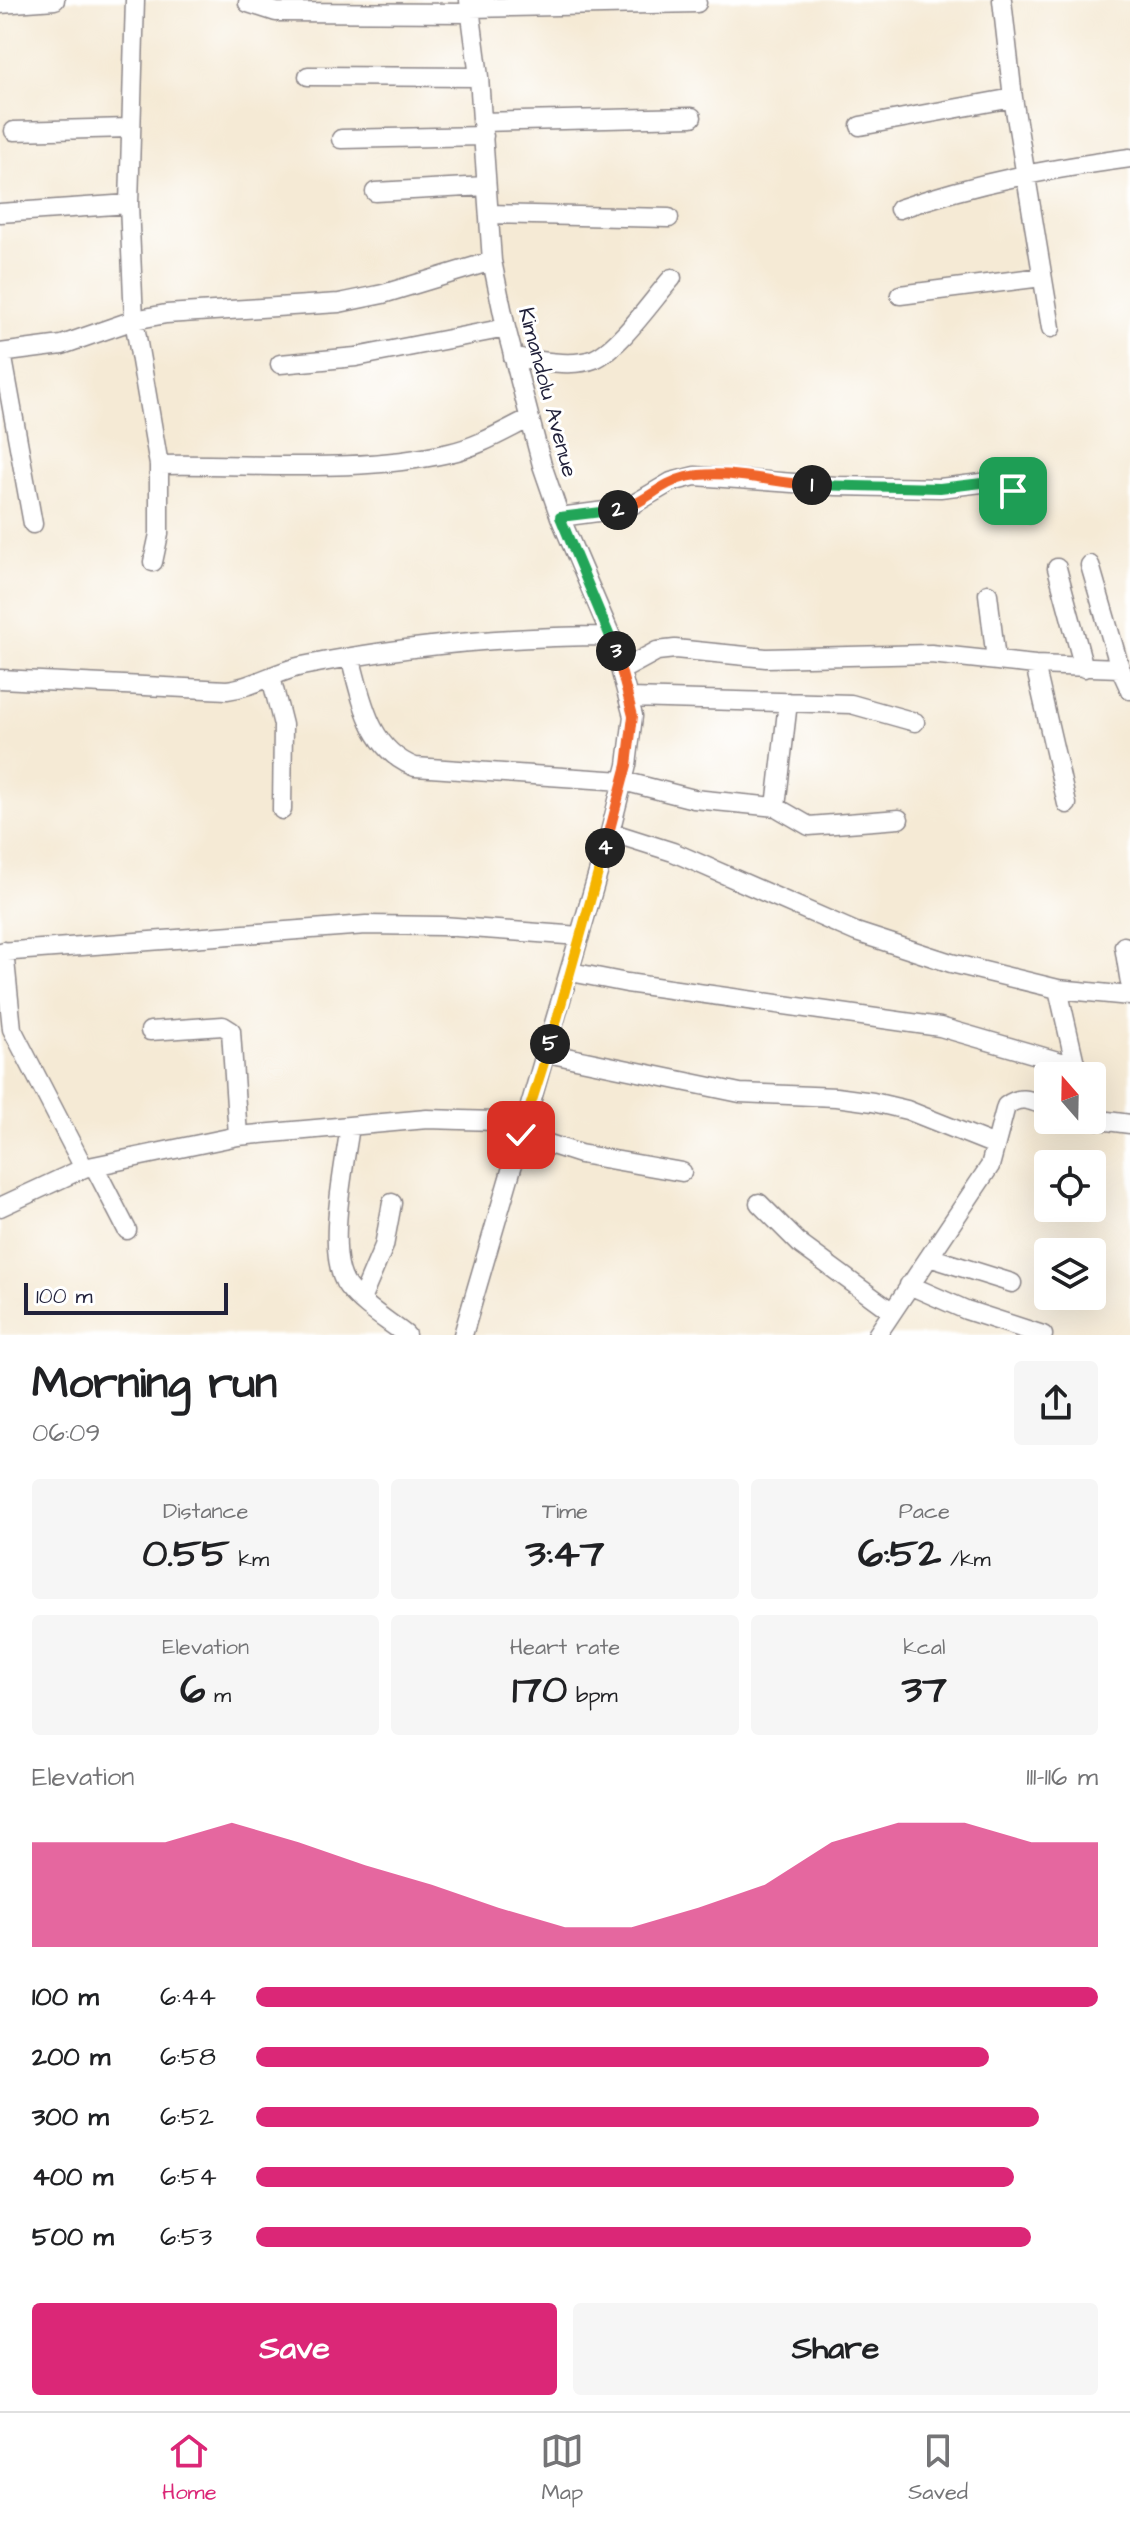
<!DOCTYPE html>
<meta charset="utf-8">
<style>
body{margin:0;font-family:"Architects Daughter",sans-serif;background:#f6f6f6;color:#202124;height:100vh;display:flex;flex-direction:column;font-size:30px;white-space:nowrap}
*{box-sizing:border-box;margin:0}
p{font-size:26px;color:#757577}
.icon{flex:none;width:44px;height:44px;fill:none;stroke:currentColor;stroke-width:2;stroke-linecap:round;stroke-linejoin:round}
.map{position:relative;height:1335px;overflow:hidden}
.panel{display:flex;flex-direction:column;background:#fff;flex:1}
.panel>*{flex:none}
.needle{width:52px;rotate:340deg}
.fabs{position:absolute;left:1034px;top:1062px;display:grid;gap:16px}
.fabs a{display:grid;place-items:center;width:72px;height:72px;border-radius:8px;background:#fff;box-shadow:0 8px 32px #0002;font-size:40px}
.scale{position:absolute;left:24px;bottom:20px;width:204px;box-sizing:border-box;padding-left:8px;border:4px solid #22223b;border-top:0;font-size:22px;line-height:28px;white-space:nowrap;color:#22223b;-webkit-text-stroke:6px #fff;paint-order:stroke}
.pin{position:absolute;display:grid;place-items:center;width:68px;height:68px;color:#fff;margin:-34px;border-radius:16px;box-shadow:0 4px 12px #0006}
.km{position:absolute;width:40px;height:40px;margin:-20px;border-radius:50%;background:#222;color:#fff;font-size:22px;line-height:40px;text-align:center}
.round{display:grid;place-items:center;flex:none;width:84px;height:84px;border-radius:8px;background:#f6f6f6}
.summary{display:flex;align-items:center;justify-content:space-between;height:136px;padding:0 32px}
h1{font-size:44px;font-weight:700;line-height:60px}
.figures{display:grid;grid-template-columns:repeat(3,1fr);gap:12px;height:136px;padding:8px 32px}
.figures div{display:grid;align-content:center;border-radius:8px;background:#f6f6f6;text-align:center}
.figures b{font-size:40px;font-weight:700}
.figures small{font-size:22px;font-weight:400}
.figures p{font-size:22px}
.chart{height:224px;padding:16px 32px}
.chart p{display:flex;justify-content:space-between}
.chart svg{width:100%;height:144px;margin-top:8px;fill:#db2777;opacity:.7}
.cta{display:flex;gap:16px;margin-top:auto;padding:16px 32px}
.cta a{flex:1;height:92px;border-radius:8px;background:#db2777;color:#fff;font-size:32px;font-weight:700;line-height:92px;text-align:center}
.cta a+a{background:#f6f6f6;color:#202124}
ul{padding:0 32px;list-style:none;font-size:26px}
li{display:grid;grid-template-columns:128px 96px 1fr;align-items:center;height:60px}
li i{height:20px;border-radius:10px;background:#db2777}
.tab-bar{display:flex;justify-content:space-around;align-items:center;height:112px;border-top:2px solid #e0e0e0;background:#fff;font-size:22px;color:#757577}
.tab-bar a{display:grid;justify-items:center;gap:4px}
.tab-bar .selected{color:#db2777}
.map>svg:first-child{display:block}
</style>
<div class="map">
<svg width="1130" height="1335" viewBox="0 0 1130 1335">
<rect width="100%" height="100%" fill="#fff"/>
<filter id="ink" filterUnits="userSpaceOnUse"><feTurbulence type="fractalNoise" baseFrequency=".0125" numOctaves="2"/><feDisplacementMap in="SourceGraphic" scale="16" xChannelSelector="R" yChannelSelector="G"/><feConvolveMatrix kernelMatrix="1 2 1 2 8 2 1 2 1" color-interpolation-filters="sRGB"/></filter>
<filter id="wash" filterUnits="userSpaceOnUse"><feTurbulence type="fractalNoise" baseFrequency=".006" numOctaves="4" result="noise"/><feDisplacementMap in="SourceGraphic" scale="32" xChannelSelector="R" yChannelSelector="G"/><feGaussianBlur stdDeviation="1.8" result="paint"/><feColorMatrix in="noise" values="0 0 0 0 0 0 0 0 0 0 0 0 0 0 0 0 0 1.4 0 .05"/><feComposite in="paint" operator="in"/></filter>
<g filter="url(#wash)">
<rect width="100%" height="100%" fill="#f5ead5"/>
</g>
<g filter="url(#ink)">
<g fill="none" stroke-linecap="round" stroke-linejoin="round">
<!-- minor casing -->
<g stroke="#8c8688" stroke-width="21">
<path id="minor" d="M135,0L129,204L134,320L159,465V534L153,562
M1002,0L1013,98L1051,328
M248,3L276,12L471,13
M0,4L55,0
M470,8L697,3
M308,76L479,77
M482,122L692,117
M860,126L1013,98
M14,131L130,128
M341,139L484,136
M375,192L486,186
M899,209C977,182 1049,169 1130,158
M0,213L129,204
M489,214L669,218
M900,295L1042,277
M0,353L62,345L134,320L166,314L339,303L383,294L492,261
M2,353L33,524
M513,357C536,360 572,368 594,359C620,348 653,299 672,278
M280,364L356,357L506,328
M159,465C254,463 355,474 449,453C477,447 502,432 528,419
M560,517L627,508L671,482L695,476L836,486L940,488L990,482L1013,491L1030,514
M1090,565L1120,668
M1057,568L1084,668
M988,594L996,660
M351,660C362,701 370,750 415,767L623,781L694,799L776,807L809,826L899,819
M1035,665L1067,804
M622,670L657,651L675,649L766,658L931,654L1035,665L1120,668L1130,690
M271,677L283,725L282,810
M0,679L227,690C254,687 275,672 302,666C403,646 508,636 611,636
M630,698L851,704L915,722
M776,807L788,702
M610,832L673,852L856,932L951,963L1058,989L1130,996
M1124,946L1130,983
M4,951L12,1029L84,1168
M0,952L366,925L442,926L580,936
M571,972L627,983L940,1027L1075,1066
M1058,989L1077,1072
M150,1031L223,1026L231,1031L238,1136
M547,1053L740,1093L836,1097L873,1102L907,1110L995,1145
M1092,1119L1130,1124
M350,1126C345,1164 324,1257 348,1287C363,1306 387,1320 406,1335
M521,1135L580,1154L682,1172
M94,1166L127,1230
M759,1203L801,1245L891,1311
M0,1207L84,1168L238,1136L427,1119L495,1121L524,1127
M929,1257L1012,1283
M909,1285L966,1310L1043,1335
M361,1300L384,1246L392,1203
M463,1335L610,832L627,765L633,716L611,636L560,517L542,465L506,328L492,261L479,77L469,0
M877,1335L990,1166L1006,1106C1021,1094 1032,1101 1048,1107"/>
</g>
<!-- minor -->
<use href="#minor" stroke="#fff" stroke-width="18"/>
</g>
</g>
<g fill="none" stroke-linecap="round" stroke-linejoin="round" filter="url(#ink)">
<!-- split-1 casing -->
<g stroke="#fff" stroke-width="16">
<path id="split-1" d="M812,485L940,488L990,482L1013,491"/>
</g>
<!-- split-2 casing -->
<g stroke="#fff" stroke-width="16">
<path id="split-2" d="M618,510C643,505 660,483 686,477C725,468 772,483 812,485"/>
</g>
<!-- split-3 casing -->
<g stroke="#fff" stroke-width="16">
<path id="split-3" d="M616,651L560,517L618,510"/>
</g>
<!-- split-4 casing -->
<g stroke="#fff" stroke-width="16">
<path id="split-4" d="M605,848L627,765L633,716L616,651"/>
</g>
<!-- split-5 casing -->
<g stroke="#fff" stroke-width="16">
<path id="split-5" d="M550,1044L605,848"/>
</g>
<!-- split-6 casing -->
<g stroke="#fff" stroke-width="16">
<path id="split-6" d="M521,1135L550,1044"/>
</g>
<!-- split-1 -->
<use href="#split-1" stroke="#22a559" stroke-width="10"/>
<!-- split-2 -->
<use href="#split-2" stroke="#f0652b" stroke-width="10"/>
<!-- split-3 -->
<use href="#split-3" stroke="#22a559" stroke-width="10"/>
<!-- split-4 -->
<use href="#split-4" stroke="#f0652b" stroke-width="10"/>
<!-- split-5 -->
<use href="#split-5" stroke="#f5b400" stroke-width="10"/>
<!-- split-6 -->
<use href="#split-6" stroke="#f5b400" stroke-width="10"/>
</g>
<g text-anchor="middle" stroke-width="6" stroke-linejoin="round" paint-order="stroke">
<!-- street labels -->
<g font-size="22" fill="#22223b" stroke="#fff">
<text transform="translate(549 392) rotate(75)" y="8">Kimandolu Avenue</text>
</g>
</g>
</svg>
<div class="fabs">
<a><svg class="needle" viewBox="-14 -14 28 28"><path d="M0-13l5 13h-10z" fill="#e53935"/><path d="M0 13l5-13h-10z" fill="#757577"/></svg></a>
<a><svg class="icon" aria-label="locate" viewBox="0 0 24 24"><circle cx="12" cy="12" r="6"/><path d="M12 2v4M12 18v4M2 12h4M18 12h4"/></svg></a>
<a><svg class="icon" aria-label="layers" viewBox="0 0 24 24"><path d="M12 4l9 5-9 5-9-5zM3 14l9 5 9-5"/></svg></a>
</div>
<div class="scale">100 m</div>
<div class="pin" style="left:1013px;top:491px;background:#1e9e55"><svg class="icon" aria-label="arrive" viewBox="0 0 24 24"><path d="M6 21V4h12l-3 4 3 4H6"/></svg></div>
<div class="pin" style="left:521px;top:1135px;background:#d93025"><svg class="icon" aria-label="check" viewBox="0 0 24 24"><path d="M5 12l5 5 9-10"/></svg></div>
<b class="km" style="left:812px;top:485px">1</b>
<b class="km" style="left:618px;top:510px">2</b>
<b class="km" style="left:616px;top:651px">3</b>
<b class="km" style="left:605px;top:848px">4</b>
<b class="km" style="left:550px;top:1044px">5</b>
</div>
<section class="panel">
<div class="summary"><div><h1>Morning run</h1><p>06:09</p></div><a class="round"><svg class="icon" aria-label="share" viewBox="0 0 24 24"><path d="M12 15V3M7 8l5-5 5 5M5 13v7h14v-7"/></svg></a></div>
<div class="figures">
<div><p>Distance</p><b>0.55<small> km</small></b></div>
<div><p>Time</p><b>3:47</b></div>
<div><p>Pace</p><b>6:52<small> /km</small></b></div>
</div>
<div class="figures">
<div><p>Elevation</p><b>6<small> m</small></b></div>
<div><p>Heart rate</p><b>170<small> bpm</small></b></div>
<div><p>kcal</p><b>37</b></div>
</div>
<div class="chart"><p><span>Elevation</span>111–116 m</p>
<svg viewBox="0 0 160 44" preserveAspectRatio="none"><path d="M0 44V12L10 12L20 12L30 6L40 12L50 19L60 25L70 32L80 38L90 38L100 32L110 25L120 12L130 6L140 6L150 12L160 12V44z"/></svg>
</div>
<ul>
<li><b>100 m</b>6:44<i style="width:100%"></i></li>
<li><b>200 m</b>6:58<i style="width:87%"></i></li>
<li><b>300 m</b>6:52<i style="width:93%"></i></li>
<li><b>400 m</b>6:54<i style="width:90%"></i></li>
<li><b>500 m</b>6:53<i style="width:92%"></i></li>
</ul>
<div class="cta"><a>Save</a><a>Share</a></div>
</section>
<nav class="tab-bar">
<a class="selected"><svg class="icon" aria-label="home" viewBox="0 0 24 24"><path d="M3 11l9-7 9 7M6 9v11h12V9"/></svg>Home</a>
<a><svg class="icon" aria-label="map" viewBox="0 0 24 24"><path d="M3 6l6-2 6 2 6-2v14l-6 2-6-2-6 2zM9 4v14M15 6v14"/></svg>Map</a>
<a><svg class="icon" aria-label="saved" viewBox="0 0 24 24"><path d="M7 4h10v16l-5-4-5 4z"/></svg>Saved</a>
</nav>
